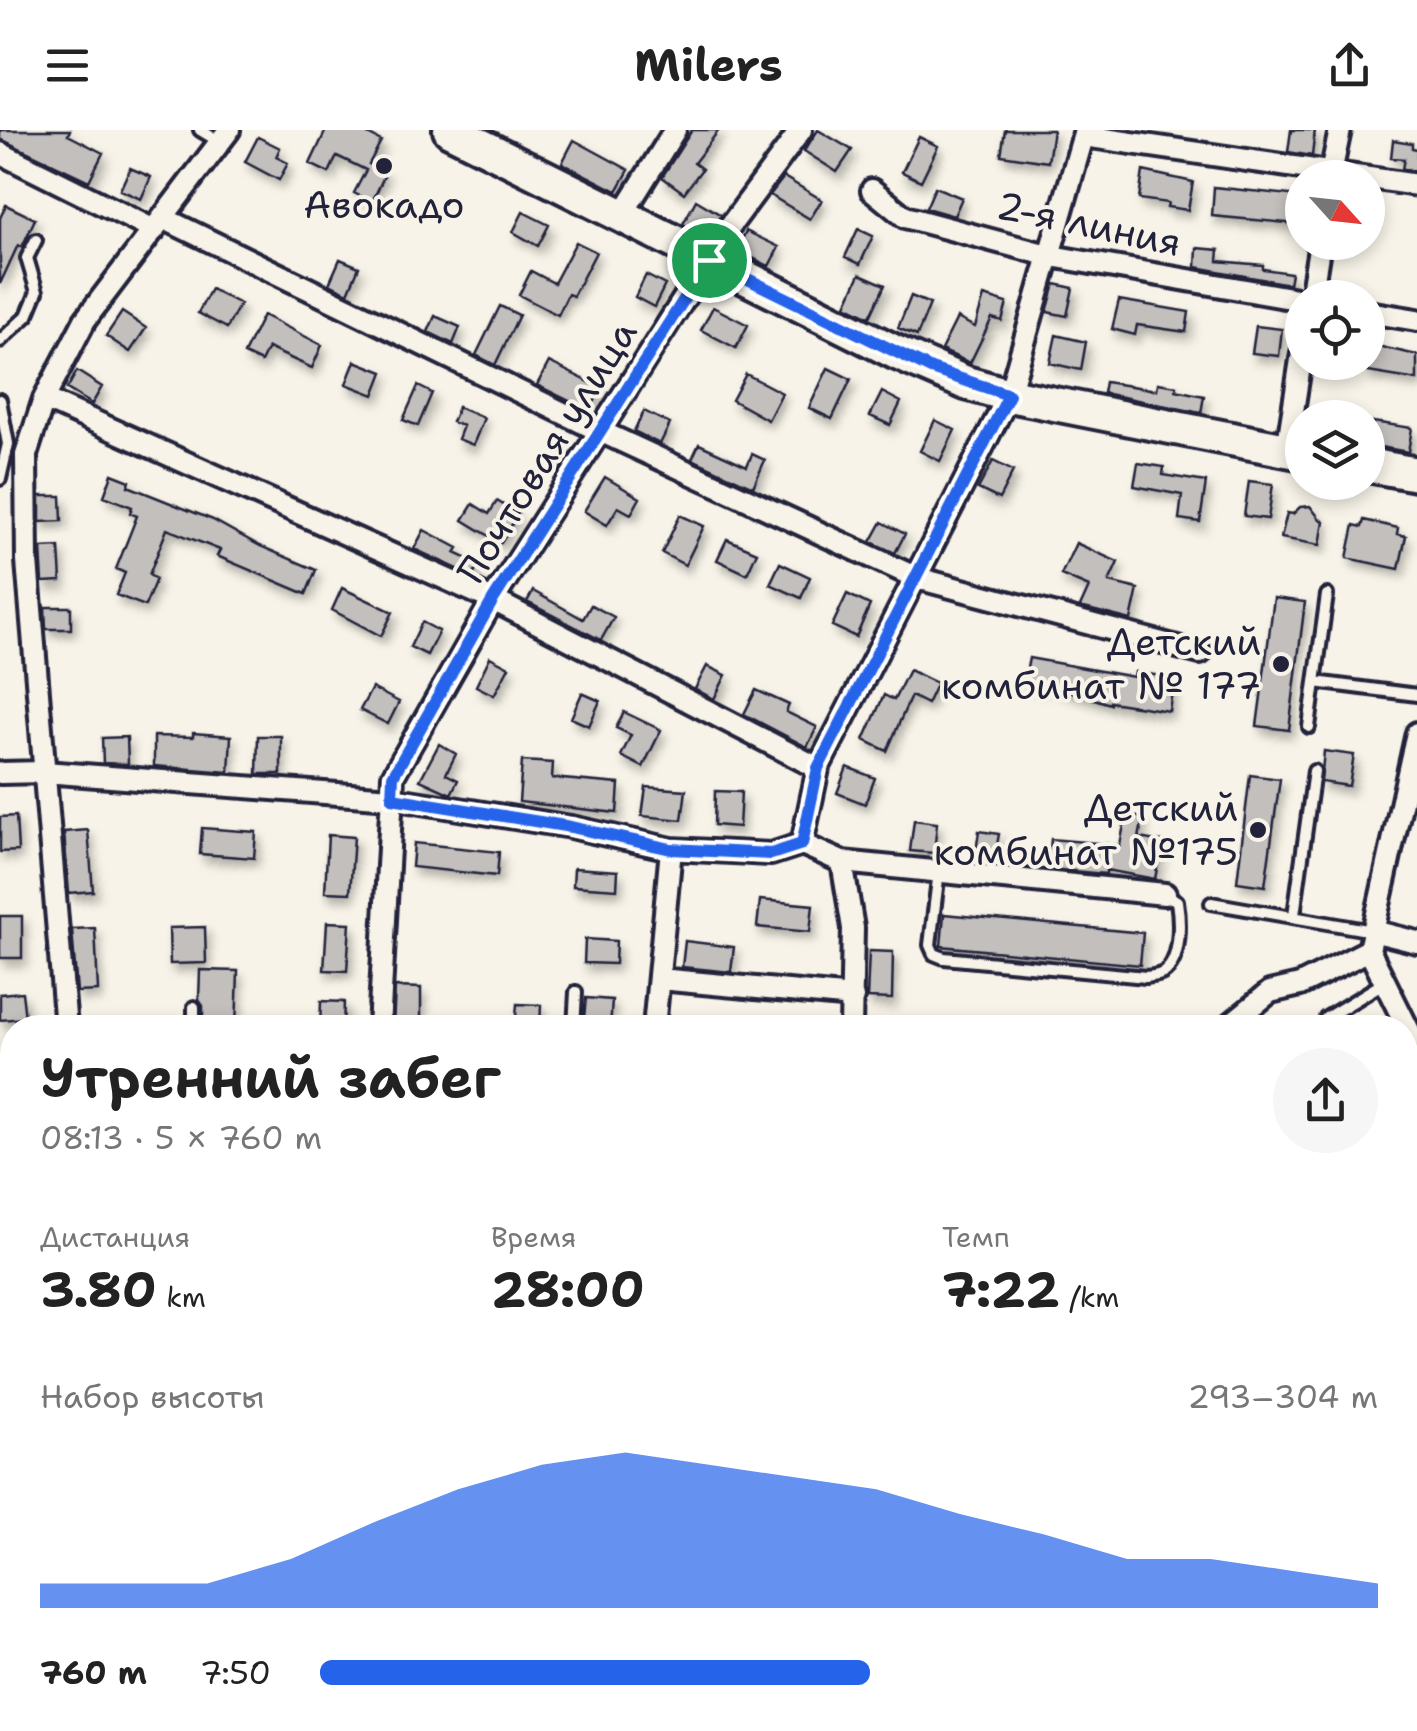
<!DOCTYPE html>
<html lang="ru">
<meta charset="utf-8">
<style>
body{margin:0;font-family:"Shantell Sans",sans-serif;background:#f6f6f6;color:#222;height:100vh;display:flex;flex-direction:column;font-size:38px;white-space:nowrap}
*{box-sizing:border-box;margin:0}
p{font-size:32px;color:#767676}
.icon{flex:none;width:55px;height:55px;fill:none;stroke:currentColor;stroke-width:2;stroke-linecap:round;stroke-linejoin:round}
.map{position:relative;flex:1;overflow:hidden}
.side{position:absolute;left:0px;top:885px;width:1418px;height:718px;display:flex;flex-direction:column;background:#fff;border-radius:40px 40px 0 0;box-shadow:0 5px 15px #0003}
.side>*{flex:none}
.needle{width:65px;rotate:117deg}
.buttons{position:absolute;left:1285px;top:30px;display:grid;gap:20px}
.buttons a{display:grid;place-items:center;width:100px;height:100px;border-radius:50%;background:#fff;box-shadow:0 5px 15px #0003;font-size:50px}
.pin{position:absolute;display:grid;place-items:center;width:85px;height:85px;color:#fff;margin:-42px;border:5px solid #fff;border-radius:50%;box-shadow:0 2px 10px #0007}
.round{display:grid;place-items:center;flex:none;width:105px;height:105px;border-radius:52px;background:#f6f6f6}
.summary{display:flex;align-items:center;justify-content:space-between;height:170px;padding:0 40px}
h1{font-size:55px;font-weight:700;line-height:75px}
.metrics{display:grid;grid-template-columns:repeat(3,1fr);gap:15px;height:170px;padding:10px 40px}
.metrics div{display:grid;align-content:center}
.metrics b{font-size:50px;font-weight:700}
.metrics small{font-size:28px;font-weight:400}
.metrics p{font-size:28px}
.chart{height:280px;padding:20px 40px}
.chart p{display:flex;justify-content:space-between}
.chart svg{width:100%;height:180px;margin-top:10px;fill:#2563eb;opacity:.7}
ul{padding:0 40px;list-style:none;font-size:32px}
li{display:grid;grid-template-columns:160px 120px 1fr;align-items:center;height:75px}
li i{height:25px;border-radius:12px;background:#2563eb}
header{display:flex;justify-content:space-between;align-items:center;height:130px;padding:0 40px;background:#fff;font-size:45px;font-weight:700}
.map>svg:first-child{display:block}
</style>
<header><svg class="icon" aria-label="menu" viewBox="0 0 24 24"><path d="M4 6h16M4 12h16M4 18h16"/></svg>Milers<svg class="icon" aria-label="share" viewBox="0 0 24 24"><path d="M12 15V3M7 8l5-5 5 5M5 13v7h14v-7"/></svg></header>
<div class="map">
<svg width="1417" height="1601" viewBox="0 0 1417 1601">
<defs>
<filter id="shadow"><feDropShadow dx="4" dy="7" stdDeviation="5" flood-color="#0004"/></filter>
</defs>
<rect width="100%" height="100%" fill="#f7f3e8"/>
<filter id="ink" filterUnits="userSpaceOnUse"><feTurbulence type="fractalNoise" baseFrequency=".01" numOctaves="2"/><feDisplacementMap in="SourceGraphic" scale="20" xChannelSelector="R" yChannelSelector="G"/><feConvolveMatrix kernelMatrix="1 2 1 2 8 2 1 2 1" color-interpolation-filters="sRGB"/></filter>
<g filter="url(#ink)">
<!-- built -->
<path fill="#e7e3db" d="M1405,942L1417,964V1601H1177L1171,1590H1405Z
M835,1590H1032L1013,1601H839Z"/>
<!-- building -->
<path fill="#c2bfbd" stroke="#22223b" stroke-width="2.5" filter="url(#shadow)" d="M0,0H70L68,5L103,23L89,51L0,9Z
M326,0H360L381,11L369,34L386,42L372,72L354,63L366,40L337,26L329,43L310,34Z
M692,0H719L694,33L702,39L684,63L662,47Z
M818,0L852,20L837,42L804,21Z
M1005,0H1053L1048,32L1001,25Z
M1291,0H1315L1312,26L1288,22Z
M258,7L280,18L276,27L288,33L279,50L245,32Z
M919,7L938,16L921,51L902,42Z
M574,10L629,40L617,61L562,33Z
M1393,10L1412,13V18L1417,19V41L1402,39L1404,29L1391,28Z
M130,38L151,47L141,69L120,60Z
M1143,41L1193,52L1188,80L1167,77L1168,73L1139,69Z
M784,47L822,70L810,89L770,65Z
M935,57L962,68L954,86L926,78Z
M1214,57L1300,66L1297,94L1212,86Z
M696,70L721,85L707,106L683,94Z
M6,75L35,89L22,117L18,115L0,154V88Z
M523,82L549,95L538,116L513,102Z
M858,99L873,106L860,134L845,127Z
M746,101L779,117L769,136L737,120Z
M576,112L596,122L573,166L568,164L558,185L519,165L531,141L554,153Z
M1197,118L1219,120L1218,131L1263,135V139L1291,143L1289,154L1196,137Z
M340,129L359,137L348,163L329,154Z
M860,144L885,155L870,187L846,175Z
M646,145L665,155L654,177L635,167Z
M1055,154L1073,158L1067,186L1047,182Z
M211,159L240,174L227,198L198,183Z
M911,166L930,174L917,206L898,198Z
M984,166L1007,173L1002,191L992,188L970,233L941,220L957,188L975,197Z
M1119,170L1189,182L1186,202L1137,195L1135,205L1112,199Z
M500,176L519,185L495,235L476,225Z
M713,177L748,195L736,218L701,200Z
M122,182L146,198L130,222L106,206Z
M263,185L322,215L312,238L268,218L261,232L244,224Z
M435,186L460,197L453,214L428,202Z
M1256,196L1282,199L1279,226L1252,223Z
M1056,205L1086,212L1081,240L1050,233Z
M1368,214L1417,225V250L1368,242Z
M355,231L383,242L374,265L346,254Z
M549,232L601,258L590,281L537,255Z
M828,238L851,249L832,289L809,278Z
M77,241L102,257L92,274L67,259Z
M746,244L782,263L768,290L732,270Z
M1105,252L1157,260L1158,253L1177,256L1176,260L1204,266L1201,283L1103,263Z
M418,256L432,263L418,296L403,290Z
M882,262L901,272L890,295L870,286Z
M458,277L484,288L473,315L458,309L463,296L452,292Z
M644,281L670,294L660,314L634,301Z
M935,290L955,300L940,331L920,321Z
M1373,292L1412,298L1408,322L1369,315Z
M699,314L747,336L752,324L765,330L753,357L692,329Z
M993,331L1013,341L999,369L978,359Z
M1138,333L1164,337L1163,345L1206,352L1200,392L1179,389L1182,365L1134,356Z
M112,344L130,351L128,356L213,390L260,416L316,440L306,464L217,426L220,420L167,399L149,445L156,449L145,476L116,465L125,443L116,439L137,386L130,383L132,377L104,366Z
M605,347L640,368L631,384L618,377L607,395L584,381Z
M1249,351L1273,354L1268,389L1244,386Z
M40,366H61L62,391L40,392Z
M497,371L518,384L501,413L463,390L473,374L489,384Z
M1310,376L1320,389L1324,391L1320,415L1281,408L1287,383L1293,384L1300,377Z
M680,385L704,396L685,435L662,423Z
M1364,390L1398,398L1397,404L1406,406L1399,439L1347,428L1354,395L1362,397Z
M882,392L905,404L895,423L871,412Z
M424,400L458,418L455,423L479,434L473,446L414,419Z
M727,409L757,422L747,444L717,430Z
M1076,413L1118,432L1109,452L1138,459L1131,490L1080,477L1089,457L1061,445Z
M59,417L61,451L43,452L41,418Z
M780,433L810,447L801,468L770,454Z
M342,458L393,482L381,506L332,480Z
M533,461L583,489L591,475L614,487L601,510L527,472Z
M847,464L870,475L856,507L832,496Z
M1274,468L1305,472L1289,600L1257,596Z
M45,477H71V499H46Z
M422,492L439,501L427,525L410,517Z
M490,527L509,537L494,565L476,556Z
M1029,528L1134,547L1135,542L1174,548L1169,581L1110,572V574L1043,553L1042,556L1024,553Z
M707,536L726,545L714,569L695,559Z
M909,540L937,553L927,574L911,566L887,621L864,610L884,565L894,570Z
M372,558L399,572L388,594L360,580Z
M756,560L789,575L786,582L817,597L807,617L744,584Z
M582,563L600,571L589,596L571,588Z
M624,582L661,600L643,637L621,626L631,605L616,598Z
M193,603L231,606L229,642L154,636V606L193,607Z
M258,606H281V644H257Z
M127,607L128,634L103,633L102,608Z
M439,614L456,624L446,644L458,650L451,664L420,650Z
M1324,621L1354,625L1349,656L1321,652Z
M522,631L553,633L552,648L619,654L617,683L519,672Z
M847,637L875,648L865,674L837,663Z
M1250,645L1280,649L1265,756L1237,752Z
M646,657L686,660L682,690L642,686Z
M715,661L741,662L739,697L714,695Z
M1126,685L1143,688L1139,708L1162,712L1155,749L1106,740V744L1048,739L1051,709L1120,715Z
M16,686L18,721L0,722V687Z
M914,690L937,693L934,723L910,721Z
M202,698L256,702L254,728L200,724Z
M88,700L93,761L69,763L64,702Z
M979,701L999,704L994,732L975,729Z
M328,705L354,707L350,763L325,762Z
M414,713L499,722L497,746L412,737Z
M574,738L618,741L617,759L573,756Z
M760,770L813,775L810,802L757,797Z
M944,784L1143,803L1140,835L941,816Z
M0,786H22V828H0Z
M327,792L350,793L347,841L324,840Z
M205,797L206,833L170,834L169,798Z
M95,798L98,861L77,862L72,799Z
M585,809L616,811L615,834L584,833Z
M685,811L734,817L731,842L682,837Z
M869,821L893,822L892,869L867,868Z
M200,840L238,841L236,898H203V876L199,870Z
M395,857L421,858V898H393Z
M22,862L25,888L0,890V864Z
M586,868L612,870L610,898H583Z
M321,871L344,872L343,898H320Z
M517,874L541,875L540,898H515Z"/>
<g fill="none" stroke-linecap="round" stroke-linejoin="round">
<!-- service casing -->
<g stroke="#22223b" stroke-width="18">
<path id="service" d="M200,0L220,12
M0,211L27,186L37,162L27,128L36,110
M0,270L8,314L0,349
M1327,465L1315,552L1417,565
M1309,597L1315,552
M939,741L930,815L934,824L944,828L1146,847C1152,846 1158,846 1163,843C1182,831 1180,790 1177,771L1165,764
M1211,773L1373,801
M1294,785L1314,641
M194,877V898
M574,898L576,862
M1327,898L1326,888L1385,852
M1405,1075L1417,1070
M1405,1200L1417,1193
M1405,1264L1417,1257
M1417,1384L1405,1391L1417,1410
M1405,1468L1417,1461
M1405,1524L1417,1517
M1191,1590L1198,1601
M1275,1601L1293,1590"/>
</g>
<!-- minor casing -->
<g stroke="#22223b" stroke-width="28">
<path id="minor" d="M1084,6L1417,55
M0,23L154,100
M1330,48L1340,0
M872,60L905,87L1051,126L1302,170
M622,85L675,0
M163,88L602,302L917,448L1200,523
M1311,168L1320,112
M1368,182L1417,190
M44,269L493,470L818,638
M1287,320L1302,223
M1417,603L1369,820L1417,917
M0,643L44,642L391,668L571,697L671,719L771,724L802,714L842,732L1165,764
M802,714L818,638L1009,265L1085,0
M842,732L853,798L851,898
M1373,801L1417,812
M659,849L853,867
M66,898L27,431L26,325L44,269L85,190L229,0
M379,898L393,646L493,470L730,96L801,0
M654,898L671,719
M1226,898L1270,862L1300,855L1369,820
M0,1087L12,1086
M0,1561L12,1559
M79,1590L80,1601
M173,1590L174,1601
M358,1590L359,1601
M832,1590L836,1601
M704,1601L710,1590"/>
</g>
<!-- primary casing -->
<g stroke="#22223b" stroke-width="40">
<path id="primary" d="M450,0L897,223L966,253L1009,265L1302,323
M1368,335L1417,344"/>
</g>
<!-- service -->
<use href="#service" stroke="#f7f3e8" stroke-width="10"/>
<!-- minor -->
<use href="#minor" stroke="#f7f3e8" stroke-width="20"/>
<!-- primary -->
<use href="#primary" stroke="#f7f3e8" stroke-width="32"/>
</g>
</g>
<g fill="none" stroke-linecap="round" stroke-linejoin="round" filter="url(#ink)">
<!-- route casing -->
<g stroke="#fff" stroke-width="20">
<path id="route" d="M709,130L931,239L1009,265L818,638L802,714L771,724L671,719L571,697L392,668L393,646L493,470Z"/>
</g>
<!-- route -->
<use href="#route" stroke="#2563eb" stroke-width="12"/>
</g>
<!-- markers -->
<g fill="#22223b" stroke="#f7f3e8" stroke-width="4">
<circle cx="384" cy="36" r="10"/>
<circle cx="1281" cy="534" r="10"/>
<circle cx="1258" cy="700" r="10"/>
</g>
<g text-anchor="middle" stroke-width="8" stroke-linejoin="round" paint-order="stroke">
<!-- poi labels -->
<g font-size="38" fill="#22223b" stroke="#f7f3e8" text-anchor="end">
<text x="384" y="88" text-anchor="middle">Авокадо</text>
<text x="1261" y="525">Детский<tspan x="1261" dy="44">комбинат № 177</tspan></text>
<text x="1238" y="691">Детский<tspan x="1238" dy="44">комбинат №175</tspan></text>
</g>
<!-- street labels -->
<g font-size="38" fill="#22223b" stroke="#f7f3e8">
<text transform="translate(1089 94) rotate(12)" y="13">2-я линия</text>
<text transform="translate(547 322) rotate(-58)" y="13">Почтовая улица</text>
</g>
</g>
</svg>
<div class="buttons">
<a><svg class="needle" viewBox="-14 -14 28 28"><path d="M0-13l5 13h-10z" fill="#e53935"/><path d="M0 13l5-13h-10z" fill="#767676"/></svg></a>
<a><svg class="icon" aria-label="locate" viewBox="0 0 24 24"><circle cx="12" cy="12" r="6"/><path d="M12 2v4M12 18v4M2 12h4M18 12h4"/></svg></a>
<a><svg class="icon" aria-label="layers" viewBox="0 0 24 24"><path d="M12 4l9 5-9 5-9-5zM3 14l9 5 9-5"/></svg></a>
</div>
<div class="pin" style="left:709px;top:130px;background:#1e9e55"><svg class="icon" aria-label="arrive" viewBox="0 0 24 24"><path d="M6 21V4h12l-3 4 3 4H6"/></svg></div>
<section class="side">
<div class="summary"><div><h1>Утренний забег</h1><p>08:13 · 5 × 760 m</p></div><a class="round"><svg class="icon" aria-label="share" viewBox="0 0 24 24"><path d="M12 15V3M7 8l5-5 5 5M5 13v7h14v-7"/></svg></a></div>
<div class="metrics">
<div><p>Дистанция</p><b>3.80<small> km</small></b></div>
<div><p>Время</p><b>28:00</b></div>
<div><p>Темп</p><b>7:22<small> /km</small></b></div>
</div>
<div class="chart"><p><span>Набор высоты</span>293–304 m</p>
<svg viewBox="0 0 160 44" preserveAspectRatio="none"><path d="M0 44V38L10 38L20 38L30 32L40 23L50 15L60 9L70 6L80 9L90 12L100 15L110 21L120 26L130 32L140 32L150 35L160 38V44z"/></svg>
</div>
<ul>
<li><b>760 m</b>7:50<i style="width:52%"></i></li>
</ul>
</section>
</div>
